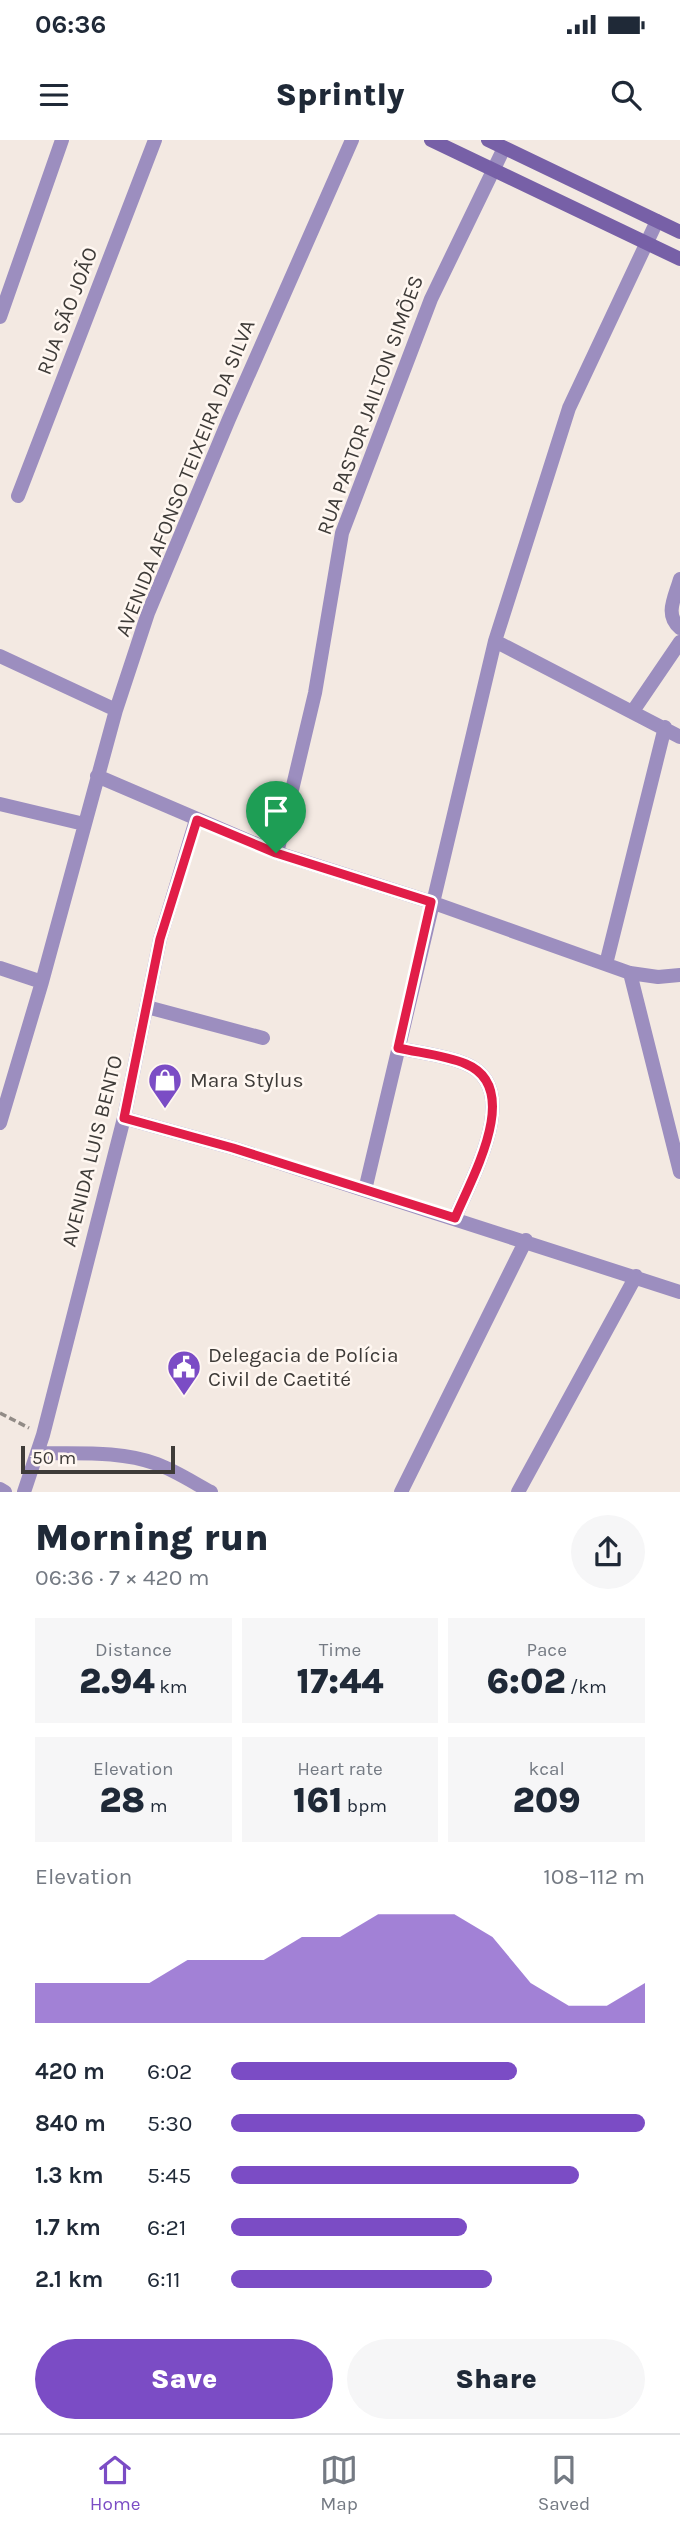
<!DOCTYPE html>
<meta charset="utf-8">
<style>
body{margin:0;font-family:Karla,sans-serif;background:#f6f6f7;color:#1f2937;height:100vh;display:flex;flex-direction:column;font-size:26px;white-space:nowrap}
*{box-sizing:border-box;margin:0}
p{font-size:23px;color:#747a83}
.icon{flex:none;width:38px;height:38px;fill:none;stroke:currentColor;stroke-width:2;stroke-linecap:round;stroke-linejoin:round}
.map{position:relative;height:1352px;overflow:hidden}
.sheet{display:flex;flex-direction:column;background:#fff;flex:1}
.sheet>*{flex:none}
.scale{position:absolute;left:21px;bottom:18px;width:154px;box-sizing:border-box;padding-left:7px;border:4px solid #3e3b38;border-top:0;font-size:19px;line-height:24px;white-space:nowrap;color:#3e3b38;-webkit-text-stroke:5px #fff7f1;paint-order:stroke}
.pin{position:absolute;display:grid;place-items:center;width:60px;height:60px;color:#fff;margin:-72px -30px;border-radius:50% 50% 50% 0;rotate:-45deg;box-shadow:0 0 7px #0007}
.pin .icon{rotate:45deg}
.round{display:grid;place-items:center;flex:none;width:74px;height:74px;border-radius:37px;background:#f6f6f7}
.summary{display:flex;align-items:center;justify-content:space-between;height:119px;padding:0 35px}
h1{font-size:38px;font-weight:800;line-height:52px}
.stats{display:grid;grid-template-columns:repeat(3,1fr);gap:10px;height:119px;padding:7px 35px}
.stats div{display:grid;align-content:center;border-radius:0px;background:#f6f6f7;text-align:center}
.stats b{font-size:35px;font-weight:800}
.stats small{font-size:19px;font-weight:400}
.stats p{font-size:19px}
.chart{height:196px;padding:14px 35px}
.chart p{display:flex;justify-content:space-between}
.chart svg{width:100%;height:126px;margin-top:7px;fill:#7b4cc5;opacity:.7}
.button{display:flex;gap:14px;margin-top:auto;padding:14px 35px}
.button a{flex:1;height:80px;border-radius:42px;background:#7b4cc5;color:#fff;font-size:28px;font-weight:800;line-height:80px;text-align:center}
.button a+a{background:#f6f6f7;color:#1f2937}
ul{padding:0 35px;list-style:none;font-size:23px}
li{display:grid;grid-template-columns:112px 84px 1fr;align-items:center;height:52px}
li i{height:18px;border-radius:9px;background:#7b4cc5}
.status{display:flex;justify-content:space-between;align-items:center;height:49px;padding:0 35px;background:#fff;direction:ltr}
.status svg{height:19px;fill:currentColor}
header{display:flex;justify-content:space-between;align-items:center;height:91px;padding:0 35px;background:#fff;font-size:32px;font-weight:800}
.tabs{display:flex;justify-content:space-around;align-items:center;height:98px;border-top:2px solid #e0e1e3;background:#fff;font-size:19px;color:#747a83}
.tabs a{display:grid;justify-items:center;gap:4px}
.tabs .current{color:#7b4cc5}
.map>svg:first-child{display:block}
</style>
<div class="status"><b>06:36</b><svg viewBox="0 0 49 12"><path d="M0 12V9h3v3zM5 12V6h3v6zM10 12V3h3v9zM15 12V0h3v12zM26 1h20v11H26zM47 4h2v5h-2z"/></svg></div>
<header><svg class="icon" aria-label="menu" viewBox="0 0 24 24"><path d="M4 6h16M4 12h16M4 18h16"/></svg>Sprintly<svg class="icon" aria-label="search" viewBox="0 0 24 24"><circle cx="10" cy="10" r="6"/><path d="M15 15l6 6"/></svg></header>
<div class="map">
<svg width="680" height="1352" viewBox="0 0 680 1352">
<rect width="100%" height="100%" fill="#f3e9e2"/>
<g fill="none" stroke-linecap="round" stroke-linejoin="round">
<!-- path -->
<path stroke="#918b86" stroke-width="3.5" stroke-dasharray="7 3.5" stroke-linecap="butt" d="M0,1273L29,1288"/>
<!-- street -->
<path stroke="#9c8ebf" stroke-width="14" d="M0,177L62,0
M18,356L155,0
M680,439C675,457 664,475 680,488
M495,501L680,597
M0,516L116,570
M633,571L680,502
M97,636L277,713L431,762L630,833L658,837L680,835
M0,664L84,684
M277,713L315,553L342,393L431,159L504,8
M606,824L665,587
M0,828L42,842
M630,833L680,1032
M147,867L263,898
M398,908C420,913 445,915 466,924C524,948 471,1039 455,1078
M124,978L233,1008L680,1152
M0,983L42,842L116,570L148,473L229,279L352,0
M365,1050L495,501L569,268L657,81
M37,1313C77,1314 119,1310 157,1324C176,1331 194,1343 211,1352
M0,1349L5,1352
M24,1352L43,1295L124,978L160,799L196,680
M401,1352L526,1100
M518,1352L636,1136"/>
<!-- secondary -->
<path stroke="#7760a7" stroke-width="14" d="M431,0L680,119
M488,0L680,92"/>
</g>
<g fill="none" stroke-linecap="round" stroke-linejoin="round">
<!-- route casing -->
<g stroke="#fff" stroke-width="14">
<path id="route" d="M197,680L276,713L431,762L398,908C420,913 445,915 466,924C524,948 471,1039 455,1078L233,1008L124,978L160,799Z"/>
</g>
<!-- route -->
<use href="#route" stroke="#e11d48" stroke-width="9"/>
</g>
<!-- icons -->
<defs>
<g id="shop-pin" transform="scale(1.75)"><path d="M0 17L-7.5 6A9.5 9.5 0 1 1 7.5 6Z" fill="#7b4cc5" stroke="#fff7f1"/><path d="M-5-2.5h2.3a2.7 3.5 0 0 1 5.4 0H5L5.5 6h-11ZM-1.5-2.5h3a1.5 2.3 0 0 0-3 0Z" fill="#fff"/></g>
<g id="civic-pin" transform="scale(1.75)"><path d="M0 17L-7.5 6A9.5 9.5 0 1 1 7.5 6Z" fill="#7b4cc5" stroke="#fff7f1"/><path d="M-.6-6.5H3V-4.5H.6V-3L4-1V1h2V6H-6V1h2V-1L-.6-3ZM-1.2 2.5V6h2.4V2.5Z" fill="#fff"/></g>
</defs>
<g fill-rule="evenodd">
<use href="#shop-pin" x="165" y="940"/>
<use href="#civic-pin" x="184" y="1227"/>
</g>
<g text-anchor="middle" stroke-width="5" stroke-linejoin="round" paint-order="stroke">
<!-- street labels -->
<g font-size="21" fill="#3e3b38" stroke="#fff7f1">
<text transform="translate(67 171) rotate(-69)" y="7">RUA SÃO JOÃO</text>
<text transform="translate(370 265) rotate(-70)" y="7">RUA PASTOR JAILTON SIMÕES</text>
<text transform="translate(185 338) rotate(-68)" y="7">AVENIDA AFONSO TEIXEIRA DA SILVA</text>
<text transform="translate(92 1011) rotate(-76)" y="7">AVENIDA LUIS BENTO</text>
</g>
<!-- poi labels -->
<g font-size="21" fill="#3e3b38" stroke="#fff7f1" text-anchor="start">
<text x="190" y="947">Mara Stylus</text>
<text x="208" y="1222">Delegacia de Polícia<tspan x="208" dy="24">Civil de Caetité</tspan></text>
</g>
</g>
</svg>
<div class="scale">50 m</div>
<div class="pin" style="left:276px;top:713px;background:#1e9e55"><svg class="icon" aria-label="arrive" viewBox="0 0 24 24"><path d="M6 21V4h12l-3 4 3 4H6"/></svg></div>
</div>
<section class="sheet">
<div class="summary"><div><h1>Morning run</h1><p>06:36 · 7 × 420 m</p></div><a class="round"><svg class="icon" aria-label="share" viewBox="0 0 24 24"><path d="M12 15V3M7 8l5-5 5 5M5 13v7h14v-7"/></svg></a></div>
<div class="stats">
<div><p>Distance</p><b>2.94<small> km</small></b></div>
<div><p>Time</p><b>17:44</b></div>
<div><p>Pace</p><b>6:02<small> /km</small></b></div>
</div>
<div class="stats">
<div><p>Elevation</p><b>28<small> m</small></b></div>
<div><p>Heart rate</p><b>161<small> bpm</small></b></div>
<div><p>kcal</p><b>209</b></div>
</div>
<div class="chart"><p><span>Elevation</span>108–112 m</p>
<svg viewBox="0 0 160 44" preserveAspectRatio="none"><path d="M0 44V30L10 30L20 30L30 30L40 22L50 22L60 22L70 14L80 14L90 6L100 6L110 6L120 14L130 30L140 38L150 38L160 30V44z"/></svg>
</div>
<ul>
<li><b>420 m</b>6:02<i style="width:69%"></i></li>
<li><b>840 m</b>5:30<i style="width:100%"></i></li>
<li><b>1.3 km</b>5:45<i style="width:84%"></i></li>
<li><b>1.7 km</b>6:21<i style="width:57%"></i></li>
<li><b>2.1 km</b>6:11<i style="width:63%"></i></li>
</ul>
<div class="button"><a>Save</a><a>Share</a></div>
</section>
<nav class="tabs">
<a class="current"><svg class="icon" aria-label="home" viewBox="0 0 24 24"><path d="M3 11l9-7 9 7M6 9v11h12V9"/></svg>Home</a>
<a><svg class="icon" aria-label="map" viewBox="0 0 24 24"><path d="M3 6l6-2 6 2 6-2v14l-6 2-6-2-6 2zM9 4v14M15 6v14"/></svg>Map</a>
<a><svg class="icon" aria-label="saved" viewBox="0 0 24 24"><path d="M7 4h10v16l-5-4-5 4z"/></svg>Saved</a>
</nav>
